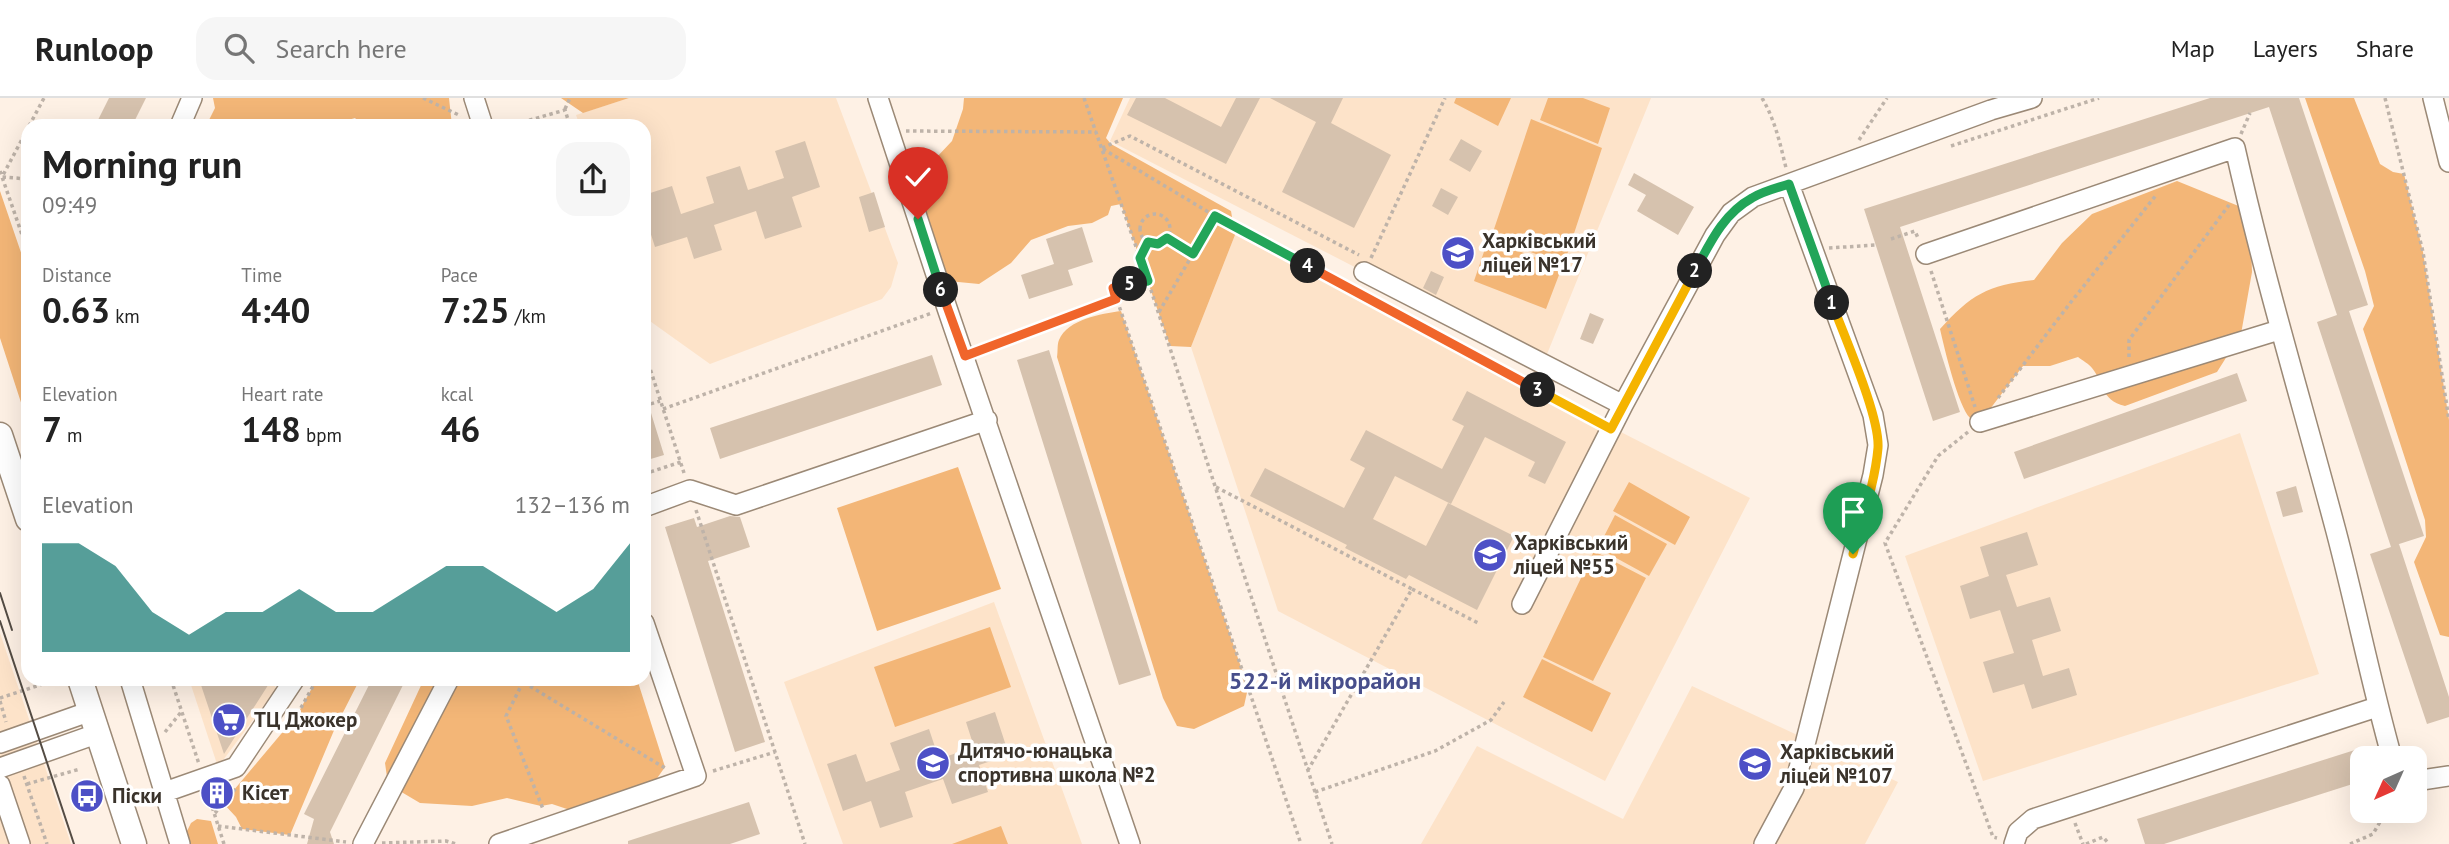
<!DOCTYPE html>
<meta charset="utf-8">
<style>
body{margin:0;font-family:"PT Sans",sans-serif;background:#f6f6f6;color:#222;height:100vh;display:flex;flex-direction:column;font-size:26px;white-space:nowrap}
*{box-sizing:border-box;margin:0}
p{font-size:23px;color:#767676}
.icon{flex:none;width:38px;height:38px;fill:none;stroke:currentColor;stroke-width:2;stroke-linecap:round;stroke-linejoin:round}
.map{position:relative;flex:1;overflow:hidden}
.details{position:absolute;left:21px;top:21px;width:630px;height:567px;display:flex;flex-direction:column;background:#fff;border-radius:21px;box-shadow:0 7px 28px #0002}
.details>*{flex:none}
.needle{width:46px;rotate:225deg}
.controls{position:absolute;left:2350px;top:648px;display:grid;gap:14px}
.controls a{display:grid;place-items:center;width:77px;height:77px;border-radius:14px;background:#fff;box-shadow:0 7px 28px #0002;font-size:35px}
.pin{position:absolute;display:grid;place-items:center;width:60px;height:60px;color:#fff;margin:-72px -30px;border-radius:50% 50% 50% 0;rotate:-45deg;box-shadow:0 0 7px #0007}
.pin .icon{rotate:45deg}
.km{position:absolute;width:35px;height:35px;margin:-18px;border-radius:50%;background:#222;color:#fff;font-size:19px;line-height:35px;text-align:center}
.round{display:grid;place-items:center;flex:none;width:74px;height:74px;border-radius:21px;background:#f6f6f6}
.head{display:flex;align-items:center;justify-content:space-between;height:119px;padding:0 21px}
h1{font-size:38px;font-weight:700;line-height:52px}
.figures{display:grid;grid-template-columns:repeat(3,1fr);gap:10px;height:119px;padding:7px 21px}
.figures div{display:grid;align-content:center}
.figures b{font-size:35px;font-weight:700}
.figures small{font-size:19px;font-weight:400}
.figures p{font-size:19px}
.chart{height:196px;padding:14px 21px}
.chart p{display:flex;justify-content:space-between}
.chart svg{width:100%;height:126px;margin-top:7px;fill:#0f766e;opacity:.7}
header{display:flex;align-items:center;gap:42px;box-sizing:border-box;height:98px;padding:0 35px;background:#fff;border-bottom:2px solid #e0e0e0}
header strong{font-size:33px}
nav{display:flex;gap:38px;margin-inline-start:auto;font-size:24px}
.search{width:490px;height:63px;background:#f6f6f6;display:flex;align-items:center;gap:18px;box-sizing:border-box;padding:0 24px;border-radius:21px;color:#767676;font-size:26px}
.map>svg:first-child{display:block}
</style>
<header>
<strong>Runloop</strong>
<div class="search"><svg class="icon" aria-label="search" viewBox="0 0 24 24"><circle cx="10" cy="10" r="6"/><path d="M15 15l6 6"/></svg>Search here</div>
<nav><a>Map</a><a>Layers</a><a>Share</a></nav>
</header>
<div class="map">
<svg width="2449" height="746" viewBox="0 0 2449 746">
<rect width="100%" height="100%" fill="#fef1e5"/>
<!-- built -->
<path fill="#fde3c9" d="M629,0H836L898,165L891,189L882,201L710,266L647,221L644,213V28H580L576,17Z
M1130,0H1651L1543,266L1110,43Z
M1235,137L1750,400L1605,683L1278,513L1191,249Z
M2240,335L2319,576L1983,683L1905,458Z
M994,504L1082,746H843L784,584Z
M0,535L71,746H0Z
M189,581H273L276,591L218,669Z
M1692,588L1898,684L1865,746H1421L1477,648L1623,721Z"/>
<!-- green -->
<path fill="#f3b677" d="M213,0H449L452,28H363L355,20L328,28H206L215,10Z
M561,0H629L583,15Z
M964,0H1123L1106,40L1111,46L1231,113L1235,137L1191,249L1170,248L1121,106L1111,108L1108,117L1092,125L1068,128L1031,142L1011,165L979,186L948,183L915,90L936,60L952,43L963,11Z
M1456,0H1511L1498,28L1454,5Z
M1548,0H1583L1610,10L1598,46L1540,22Z
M2305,0H2354L2380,66L2393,74L2404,76L2423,154L2449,322V539L2440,537L2414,464L2426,439L2425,422L2363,231L2374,208L2365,173Z
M1531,21L1602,50L1564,166L1491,140Z
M2177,83L2241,109L2251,146L2252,174L2241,236L2217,274L2125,308C2100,302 2104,284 2092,270C2089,266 2082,262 2078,259L2050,268H2023L1980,324C1977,323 1973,322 1970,320C1958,308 1944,249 1940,231C1971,197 1987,187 2034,182L2062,145L2092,116Z
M0,93L28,175V326L0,240Z
M1488,142L1562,169L1546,211L1474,183Z
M1121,213L1248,590L1244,608L1194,631L1177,628L1163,600L1057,259C1058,254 1057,246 1059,242C1068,221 1101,216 1121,213Z
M958,369L1001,491L877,533L837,410Z
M1629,384L1690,419L1675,447L1613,413Z
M1615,417L1667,446L1649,478L1598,450Z
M1594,453L1646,480L1593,583L1543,559Z
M990,529L1011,589L895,629L874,569Z
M1542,561L1611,595L1592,634L1523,599Z
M317,581H360L335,630L290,737L242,731L236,719L223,705L297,617Z
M424,581H637L665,669L653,686L570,712L552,706L541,708L507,700L472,708L420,705L393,689L387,679L385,665Z
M197,721L211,723L218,746H189L186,735L191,725Z
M1001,728L1008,746H952Z"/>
<!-- building -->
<path fill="#d6c2ae" d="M109,0H146L132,28H95Z
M1136,0H1165L1221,29L1236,0H1260L1226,66L1127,17Z
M1270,0H1343L1331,25L1391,57L1354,130L1282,94L1316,24Z
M2210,0H2299L2368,207L2349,213L2424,438L2396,447L2399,446L2449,599V619L2427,626L2370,456L2391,449L2317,224L2337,217L2269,9L1900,129L1960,314L1933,323L1864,111Z
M1461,41L1482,53L1470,74L1449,62Z
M805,43L820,89L792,99L802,129L765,141L756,113L714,127L722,152L694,161L687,139L655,149L644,115V97L672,88L681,116L714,105L706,79L740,68L748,92L784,80L775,53Z
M1634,75L1694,109L1678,137L1637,113L1646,97L1628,87Z
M1441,90L1458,99L1448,117L1432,108Z
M874,94L885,129L869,134L859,99Z
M1082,129L1093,164L1068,172L1073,187L1029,201L1021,177L1054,166L1046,141Z
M1431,173L1444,179L1436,197L1423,190Z
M1590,215L1604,221L1593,246L1580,241Z
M1049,252L1151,577L1119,587L1017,262Z
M932,257L942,287L720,361L710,330Z
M2237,275L2247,303L2024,381L2014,354Z
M1467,293L1566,344L1545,386L1528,378L1535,364L1485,339L1451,406L1395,378L1373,421L1426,448L1448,405L1514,438L1477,512L1409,477L1406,481L1345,450L1347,447L1250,398L1265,370L1344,410L1365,370L1350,362L1366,332L1442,371L1464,328L1452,322Z
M644,302H647L664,357L644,363Z
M2296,388L2303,414L2283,419L2276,394Z
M730,418L740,419L750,449L708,463L765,644L735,654L665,429L694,420L697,429Z
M2027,434L2038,467L2006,477L2017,509L2050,499L2061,533L2032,542L2043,578L2069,570L2077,597L2032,611L2024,586L1993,595L1983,564L2014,555L2000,512L1970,521L1960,488L1989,478L1980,449Z
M199,581H272L224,656Z
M372,581H406L330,734L334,746H307L314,721L304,716Z
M995,614L1009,657L979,667L988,694L952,706L943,681L905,694L913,719L880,730L871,703L843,713L827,666L856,656L866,684L900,672L890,645L929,631L939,661L974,649L966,624Z
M2358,651L2362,666V683L2164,746H2145L2137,721Z
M749,704L760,736L730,746H628V743Z"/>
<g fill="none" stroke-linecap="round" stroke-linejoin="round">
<!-- minor casing -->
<g stroke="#9b8976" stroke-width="22">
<path id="minor" d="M474,0L483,28
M878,0L947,210L1130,746
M2433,0L2449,64
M180,28L192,0
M1926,156L2235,50C2264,179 2302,305 2336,433C2356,509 2371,585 2392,660
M1364,174L1623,307
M1980,324L2279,232
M644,409L690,392L736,407L987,322
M1522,506L1623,307L1715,137L1731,115L1753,99L1991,12L2032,0
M130,581L180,746
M0,645L91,613
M0,670L99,635
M2415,683L2449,678
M0,687L20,746
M165,694L236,669L294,582
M363,746L449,581
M499,746L696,678L644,525
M1764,746L1794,690L1873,377L1878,347L1873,317L1789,86
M2014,746L2018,734L2033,721L2377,609"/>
</g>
<!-- major casing -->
<g stroke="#9b8976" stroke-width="27">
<path id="major" d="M0,337L28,421
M80,581L134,746"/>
</g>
<!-- path -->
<path stroke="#beb3a9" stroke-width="3.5" stroke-dasharray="3.5 3.5" stroke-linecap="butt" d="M423,0L461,18
M1084,0L1148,183L1332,746
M1762,0C1775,22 1780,45 1786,70
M2385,0L2423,154L2449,322
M565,11L570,0
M29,28L44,0
M509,28L565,12L570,28
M28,30L2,79L28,81
M906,33L1096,34
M2241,36L2250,15
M1859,42L1887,0
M1951,48L2099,0
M1102,50L1130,38L1359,157
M1103,51L1215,118
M0,73L28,154
M1140 131a15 15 0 1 1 30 0a15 15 0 1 1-30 0Z
M1168,141L1193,156
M1891,141L1915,133L1918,140
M1829,150L1876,147
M1140,160L1148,144
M1371,160L1445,0
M1931,173L1975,309
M1148,183L1113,190L1301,746
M1159,214L1215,118L1597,323
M644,252L684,375
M981,252L1116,201
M2129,259V242L2229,107
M1998,300L2071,204L2157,96
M644,308L660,303
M663,311L932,215
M1968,334L1938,358L1885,445L1993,739L1997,740
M644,376L681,364
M1216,389L1412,491L1308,672
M696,412L805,746
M1412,491L1480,526
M171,581L199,666
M518,581L665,670
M523,584L506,618L543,711
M0,600L52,583
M0,603L6,624
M284,632L297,617L317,581
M165,634L182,613
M713,673L775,654
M24,678L47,746
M27,686L80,671
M1315,694L1435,653L1491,622L1504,604
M208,696L224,746
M215,715L237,689
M2075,725L2083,746
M218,728L346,744
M382,745L446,743L456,746
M2086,746L2103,739L2109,746
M2350,746L2373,736L2387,712"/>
<!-- minor -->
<use href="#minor" stroke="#fff" stroke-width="19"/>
<!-- major -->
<use href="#major" stroke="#fff" stroke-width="24"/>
<!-- tram -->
<path stroke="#544c44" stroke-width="2" d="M0,495L12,532
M0,523L74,746"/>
</g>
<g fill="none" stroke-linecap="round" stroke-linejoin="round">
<!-- split-1 casing -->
<g stroke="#fff" stroke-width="14">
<path id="split-1" d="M1832,205C1844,238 1880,318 1878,350C1875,385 1862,421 1853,456"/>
</g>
<!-- split-2 casing -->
<g stroke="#fff" stroke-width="14">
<path id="split-2" d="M1695,173C1710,145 1723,116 1752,100C1763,93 1777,90 1789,86L1832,205"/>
</g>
<!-- split-3 casing -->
<g stroke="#fff" stroke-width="14">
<path id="split-3" d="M1538,292L1611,331L1695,173"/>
</g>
<!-- split-4 casing -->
<g stroke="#fff" stroke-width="14">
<path id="split-4" d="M1308,168L1538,292"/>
</g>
<!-- split-5 casing -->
<g stroke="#fff" stroke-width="14">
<path id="split-5" d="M1130,186L1148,183L1140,160L1148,144L1158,146L1167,140L1193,156L1215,118L1308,168"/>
</g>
<!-- split-6 casing -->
<g stroke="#fff" stroke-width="14">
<path id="split-6" d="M941,192L965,258L1116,201L1113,190L1130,186"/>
</g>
<!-- split-7 casing -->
<g stroke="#fff" stroke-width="14">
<path id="split-7" d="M918,121L941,192"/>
</g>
<!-- split-1 -->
<use href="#split-1" stroke="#f5b400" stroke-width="9"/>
<!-- split-2 -->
<use href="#split-2" stroke="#22a559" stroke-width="9"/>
<!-- split-3 -->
<use href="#split-3" stroke="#f5b400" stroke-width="9"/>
<!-- split-4 -->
<use href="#split-4" stroke="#f0652b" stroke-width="9"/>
<!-- split-5 -->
<use href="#split-5" stroke="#22a559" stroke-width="9"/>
<!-- split-6 -->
<use href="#split-6" stroke="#f0652b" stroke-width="9"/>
<!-- split-7 -->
<use href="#split-7" stroke="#22a559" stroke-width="9"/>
</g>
<!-- icons -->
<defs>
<g id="school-disc" transform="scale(1.75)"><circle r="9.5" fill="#4d50c6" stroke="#fff"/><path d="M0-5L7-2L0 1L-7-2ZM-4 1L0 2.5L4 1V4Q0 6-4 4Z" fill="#fff"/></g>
<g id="supermarket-disc" transform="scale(1.75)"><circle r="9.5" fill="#4d50c6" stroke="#fff"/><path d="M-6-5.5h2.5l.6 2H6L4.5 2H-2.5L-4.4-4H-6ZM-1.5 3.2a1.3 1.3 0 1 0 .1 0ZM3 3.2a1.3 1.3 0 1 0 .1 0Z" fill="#fff"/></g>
<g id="building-disc" transform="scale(1.75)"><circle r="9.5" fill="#4d50c6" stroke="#fff"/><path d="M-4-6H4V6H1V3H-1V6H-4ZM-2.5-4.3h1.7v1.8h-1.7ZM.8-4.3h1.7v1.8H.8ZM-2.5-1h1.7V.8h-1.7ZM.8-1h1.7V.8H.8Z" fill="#fff"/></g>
<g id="bus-disc" transform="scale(1.75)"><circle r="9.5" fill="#4d50c6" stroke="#fff"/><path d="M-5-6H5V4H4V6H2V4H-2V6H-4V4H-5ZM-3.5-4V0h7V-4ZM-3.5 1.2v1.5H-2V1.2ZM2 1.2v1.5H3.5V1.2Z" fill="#fff"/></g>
</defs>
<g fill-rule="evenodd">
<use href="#school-disc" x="1458" y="155"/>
<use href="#school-disc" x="1490" y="457"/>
<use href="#supermarket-disc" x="229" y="622"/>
<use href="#school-disc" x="933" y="665"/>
<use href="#school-disc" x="1755" y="666"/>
<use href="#building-disc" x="217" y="695"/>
<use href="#bus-disc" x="87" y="698"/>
</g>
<g text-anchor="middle" stroke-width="7" stroke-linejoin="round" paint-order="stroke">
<!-- poi labels -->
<g font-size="21" font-weight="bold" fill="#3a332b" stroke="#fff" text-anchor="start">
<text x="1482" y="150">Харківський<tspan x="1482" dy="24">ліцей №17</tspan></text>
<text x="1514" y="452">Харківський<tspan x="1514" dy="24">ліцей №55</tspan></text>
<text x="254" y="629">ТЦ Джокер</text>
<text x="958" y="660">Дитячо-юнацька<tspan x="958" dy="24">спортивна школа №2</tspan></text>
<text x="1780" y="661">Харківський<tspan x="1780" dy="24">ліцей №107</tspan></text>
<text x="242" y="702">Кісет</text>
<text x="112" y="705">Піски</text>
</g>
<!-- quarter labels -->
<g font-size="24" font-weight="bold" fill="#474e8b" stroke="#fff">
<text x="1325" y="591">522-й мікрорайон</text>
</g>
</g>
</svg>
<div class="controls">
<a><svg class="needle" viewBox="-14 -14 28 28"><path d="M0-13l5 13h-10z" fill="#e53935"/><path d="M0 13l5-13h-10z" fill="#767676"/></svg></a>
</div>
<div class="pin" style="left:1853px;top:456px;background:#1e9e55"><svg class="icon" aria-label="arrive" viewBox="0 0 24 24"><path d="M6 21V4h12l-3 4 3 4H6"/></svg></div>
<div class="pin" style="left:918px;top:121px;background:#d93025"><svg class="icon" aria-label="check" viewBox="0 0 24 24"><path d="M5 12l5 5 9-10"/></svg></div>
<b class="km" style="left:1832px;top:205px">1</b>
<b class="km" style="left:1695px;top:173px">2</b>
<b class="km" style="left:1538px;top:292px">3</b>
<b class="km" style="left:1308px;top:168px">4</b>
<b class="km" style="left:1130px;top:186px">5</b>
<b class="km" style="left:941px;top:192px">6</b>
<section class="details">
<div class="head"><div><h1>Morning run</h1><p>09:49</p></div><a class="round"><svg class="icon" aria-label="share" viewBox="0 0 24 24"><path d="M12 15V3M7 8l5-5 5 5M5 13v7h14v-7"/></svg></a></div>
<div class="figures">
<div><p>Distance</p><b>0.63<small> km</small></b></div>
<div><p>Time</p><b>4:40</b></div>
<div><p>Pace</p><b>7:25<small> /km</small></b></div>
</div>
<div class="figures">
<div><p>Elevation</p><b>7<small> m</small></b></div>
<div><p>Heart rate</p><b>148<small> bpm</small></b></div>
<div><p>kcal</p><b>46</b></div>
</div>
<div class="chart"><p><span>Elevation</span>132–136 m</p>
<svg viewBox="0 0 160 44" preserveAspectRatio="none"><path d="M0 44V6L10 6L20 14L30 30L40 38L50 30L60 30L70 22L80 30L90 30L100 22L110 14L120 14L130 22L140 30L150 22L160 6V44z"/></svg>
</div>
</section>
</div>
